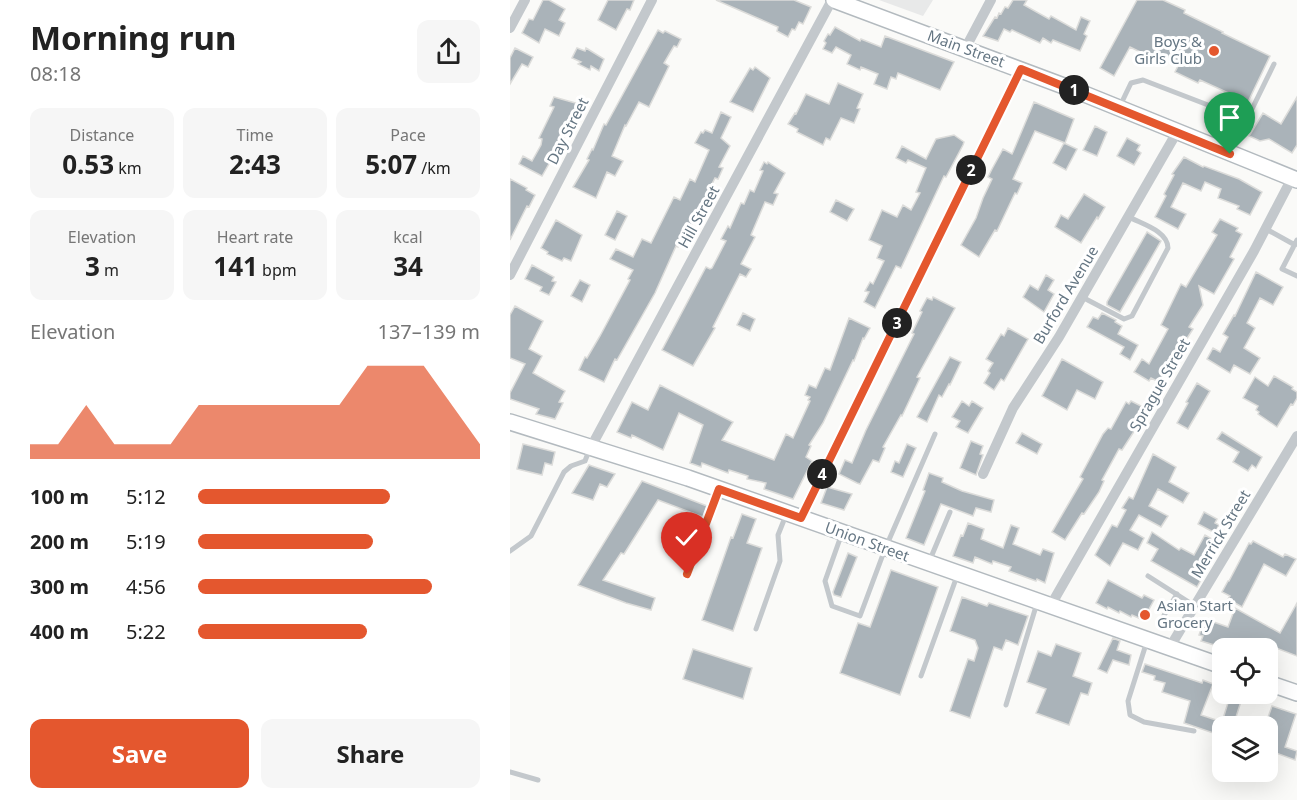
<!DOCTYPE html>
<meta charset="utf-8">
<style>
body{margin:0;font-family:"Noto Sans",sans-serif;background:#f6f6f6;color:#222;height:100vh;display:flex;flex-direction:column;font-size:22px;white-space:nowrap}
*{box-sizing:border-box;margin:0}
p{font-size:20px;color:#767676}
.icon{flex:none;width:33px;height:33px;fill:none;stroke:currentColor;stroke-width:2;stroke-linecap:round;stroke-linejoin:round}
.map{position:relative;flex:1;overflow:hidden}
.sheet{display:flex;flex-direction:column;background:#fff;width:510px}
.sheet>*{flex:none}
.controls{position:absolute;left:702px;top:638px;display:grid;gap:12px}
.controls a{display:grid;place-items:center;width:66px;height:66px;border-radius:12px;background:#fff;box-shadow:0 6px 24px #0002;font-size:30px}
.pin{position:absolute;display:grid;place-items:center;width:51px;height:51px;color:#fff;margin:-62px -26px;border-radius:50% 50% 50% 0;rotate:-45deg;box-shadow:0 0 6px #0007}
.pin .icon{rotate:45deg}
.km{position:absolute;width:30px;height:30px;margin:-15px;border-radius:50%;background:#222;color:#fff;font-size:16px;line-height:30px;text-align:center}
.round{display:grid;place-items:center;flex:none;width:63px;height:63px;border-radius:12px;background:#f6f6f6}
.summary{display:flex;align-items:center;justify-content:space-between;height:102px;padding:0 30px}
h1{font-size:33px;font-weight:700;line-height:45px}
.metrics{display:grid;grid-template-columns:repeat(3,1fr);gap:9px;height:102px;padding:6px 30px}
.metrics div{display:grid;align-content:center;border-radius:12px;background:#f6f6f6;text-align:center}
.metrics b{font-size:26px;font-weight:700}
.metrics small{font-size:16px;font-weight:400}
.metrics p{font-size:16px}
.chart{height:168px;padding:12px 30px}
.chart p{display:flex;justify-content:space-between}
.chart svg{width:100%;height:108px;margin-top:6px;fill:#e4572e;opacity:.7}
.button{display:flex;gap:12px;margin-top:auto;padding:12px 30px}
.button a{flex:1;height:69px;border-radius:12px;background:#e4572e;color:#fff;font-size:24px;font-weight:700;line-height:69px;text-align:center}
.button a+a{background:#f6f6f6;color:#222}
ul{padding:0 30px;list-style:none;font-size:20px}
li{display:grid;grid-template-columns:96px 72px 1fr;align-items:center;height:45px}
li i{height:15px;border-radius:8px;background:#e4572e}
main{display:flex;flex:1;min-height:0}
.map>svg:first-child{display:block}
</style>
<main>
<section class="sheet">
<div class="summary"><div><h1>Morning run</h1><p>08:18</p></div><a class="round"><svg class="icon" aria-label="share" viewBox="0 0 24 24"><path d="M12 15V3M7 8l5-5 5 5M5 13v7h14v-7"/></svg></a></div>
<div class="metrics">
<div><p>Distance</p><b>0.53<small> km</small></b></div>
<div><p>Time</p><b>2:43</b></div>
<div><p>Pace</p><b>5:07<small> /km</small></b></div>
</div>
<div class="metrics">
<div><p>Elevation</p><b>3<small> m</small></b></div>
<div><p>Heart rate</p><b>141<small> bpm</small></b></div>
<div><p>kcal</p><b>34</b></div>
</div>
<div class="chart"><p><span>Elevation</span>137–139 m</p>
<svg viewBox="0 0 160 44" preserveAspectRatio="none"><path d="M0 44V38L10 38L20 22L30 38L40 38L50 38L60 22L70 22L80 22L90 22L100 22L110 22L120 6L130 6L140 6L150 22L160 38V44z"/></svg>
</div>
<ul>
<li><b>100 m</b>5:12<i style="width:68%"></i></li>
<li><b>200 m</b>5:19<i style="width:62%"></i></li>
<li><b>300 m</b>4:56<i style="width:83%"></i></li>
<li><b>400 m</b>5:22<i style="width:60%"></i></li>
</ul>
<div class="button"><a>Save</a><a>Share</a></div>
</section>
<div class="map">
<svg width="787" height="800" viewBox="0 0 787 800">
<rect width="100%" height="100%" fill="#fafaf8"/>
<!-- built -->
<path fill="#e8e9e9" d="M369,0H423L413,16Z"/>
<!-- building -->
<path fill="#aab3b9" stroke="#dcdcda" stroke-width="1.5" d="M33,0H39L55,9L49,20L55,23L49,36L35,29L29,43L12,33L19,19L23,20Z
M98,0H124L120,10L117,9L106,30L88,20Z
M206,0H284L301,7L293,24L289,22L285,30L282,29L278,37L267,31L268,27Z
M503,0H517L514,5L539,19L541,16L566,30L571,17L580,21L574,34L577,36L570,51L543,40L541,43L533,38L530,43L502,30L500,32L494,29L488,41L473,36L485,17L487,18L489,13L491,14L495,7L498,8Z
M627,0H653L675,10L674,13L713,32L712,33L760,56L738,102L690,80L688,83L665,72L670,62L654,55L651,62L620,47L604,76L590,68Z
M325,27L350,41L351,39L371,47L375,36L444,62L430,90L388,73L386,79L381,77L377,89L364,84L368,74L351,67L350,70L337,64L341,55L326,47L322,53L313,49L316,43L314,41L318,34L320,35Z
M148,30L153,33L155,31L171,39L167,47L164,46L154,63L159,66L139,107L129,102L116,126L115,125L102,156L113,161L105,176L97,172L86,198L63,187L79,160L77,159L82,149L83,150L94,124L96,125Z
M5,48L23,57L18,67L12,64L0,84V58Z
M67,48L75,51L76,48L94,59L89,71L81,66L80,70L68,64L71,62L62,58Z
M245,67L260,78L243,112L220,102L240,68L243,70Z
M328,83L353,94L347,108L350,109L344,123L331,118L320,140L316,138L313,145L287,132L288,129L278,124L285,113L286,114L296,94L319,104Z
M44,97L69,104L56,134L32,176L9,164L13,156L22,161L31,145L32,139L29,138L44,107L40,106Z
M787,97V145L782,153L759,139L750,141L739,136L753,113L771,124Z
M524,102L564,119L555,143L525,131L503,179L512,183L507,194L505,193L487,231L485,230L469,257L451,245L466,218L473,198L482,179L478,177L482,169L493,149L502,154L503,152Z
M211,112L221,117L211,138L220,146L209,167L213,168L208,179L205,178L183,223L168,247L166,246L145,293L107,360L105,359L94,382L69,370L75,357L77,358L90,336L120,280L118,279L123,270L100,259L106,249L123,257L132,239L141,243L164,197L170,200L180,179L185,182L199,150L185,143L191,132L193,133L195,130L202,133Z
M585,126L597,132L587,156L573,150Z
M444,135L454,142L453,145L436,177L434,176L391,268L386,266L365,308L354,302L359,292L355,291L360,282L363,284L374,261L367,258L372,246L359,240L372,210L387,217L393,205L401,210L410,193L406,192L416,168L398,160L396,163L386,158L392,146L416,159L426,139Z
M617,138L630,145L627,150L631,153L624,165L607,156Z
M554,143L567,149L556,170L543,163Z
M674,157L693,167L694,166L729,179L752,192L740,215L727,209L729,206L708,198L711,189L695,182L691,191L673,183L661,207L676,214L668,229L645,217L656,196L654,194L664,175L662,174Z
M254,162L257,164L258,162L275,173L264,193L268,194L263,205L255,202L241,235L245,237L231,264L241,269L236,277L230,274L203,327L205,328L183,366L152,350L196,267L200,269L202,268L216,241L211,239L218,226L220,228L231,203L234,204L240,190L244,192L253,171L250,170Z
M0,179L17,188L16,190L25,195L19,207L17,206L0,240Z
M574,194L595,207L588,219L587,217L571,243L545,227L551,215L558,219Z
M326,200L344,209L337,221L320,212Z
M107,211L117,216L105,240L95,235Z
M710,219L728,228L726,231L732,234L720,257L724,259L704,294L689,286L693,305L679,327L683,329L649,382L641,378L639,381L624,372L632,359L639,364L658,329L651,325L671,284L676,287L707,235L702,232Z
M46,220L72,235L61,261L54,258L52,261L37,254L38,252L31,248Z
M637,232L651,241L610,312L597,305V302Z
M22,265L44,277L42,281L46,282L39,295L30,291L32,287L15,279Z
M746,272L773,287L763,305L750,298L737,323L745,328L734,348L750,358L740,374L724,365L720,373L697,359L703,348L710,352L718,337L713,334L724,315L725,316Z
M536,275L544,280L538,290L544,294L534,312L513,297L520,285L528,290Z
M70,280L80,285L72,302L61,296Z
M423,297L445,308L407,377L410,378L392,416L391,415L373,447L375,448L369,462L363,460L350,484L347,483L329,474L335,460L342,463L356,430L404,334L402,333L412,312L410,311L417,298L422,300Z
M5,306L33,321L19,349L32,356L23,373L55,391L49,402L53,403L45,419L26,414L29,409L0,399V393L15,364L0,358V315Z
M233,313L245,319L240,331L227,325Z
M592,313L606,320L605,322L612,326L608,334L628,345L620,360L610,354L614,347L577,327L583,317L588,319Z
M339,318L360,328L354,339L353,338L344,361L343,360L313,423L299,445L301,446L296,457L302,461L283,499L254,489L256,483L237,479L238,476L219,470L218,473L192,463L191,467L180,463L193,425L169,413L153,450L122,435L121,438L107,432L122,402L138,410L150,385L223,422L212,440L264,460L276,434L283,438L300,401L298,400L300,397L295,395L299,385L306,388L315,368L320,370Z
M498,328L518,339L494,381L491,379L484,390L474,383L480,373L478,371L483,363L476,359L491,334L494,336Z
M440,357L451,362L440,385L439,384L432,397L429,395L417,422L407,417Z
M552,359L593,382L585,399L567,390L557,410L532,396Z
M764,376L783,387L782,389L787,392V398L783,405L781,404L767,427L748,414L749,412L746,410L748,406L733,398L745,377L758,386Z
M687,383L700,391L678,429L667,423L678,403L676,402Z
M452,401L459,406L462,401L473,408L458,433L446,427L450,421L442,417Z
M621,401L635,408L631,415L634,416L612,450L609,449L592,480L594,481L589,492L574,514L572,513L555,540L542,532L573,479L570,477L593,434L598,428L601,429L616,402L619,404Z
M712,432L752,457L746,468L742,465L738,471L723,462L729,452L707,439Z
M512,433L532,444L527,454L506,443Z
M461,441L473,446L470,454L473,455L466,475L450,468Z
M13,444L45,452L42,465L35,463L32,475L7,469Z
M397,444L406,448L393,477L381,472L385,461L389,463Z
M643,454L666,467L659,482L679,493L673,503L648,489L639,506L658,516L651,527L629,515L620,530L634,538L628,550L613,543L600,566L585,555L602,525L607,527L616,510L612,508L619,497L623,499Z
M79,465L105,474L97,487L90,484L83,500L62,493Z
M419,473L433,478L432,482L452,491L484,500L481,512L466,508L463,516L431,504L414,545L396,538L415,491L413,490Z
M132,481L197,506L193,517L148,500L114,554L111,553L93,580L145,598L141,610L116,603L68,585Z
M317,487L342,494L334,510L311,503Z
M694,512L707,519L705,523L709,525L705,533L688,524Z
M232,514L246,519L237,543L252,548L223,631L192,620L221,537L223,538Z
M458,523L474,529L471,539L493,548L501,525L509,528L503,544L530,555L533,549L544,553L535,583L527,579L526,581L499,571L501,567L483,561L482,564L465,557L463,563L443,556L451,535L453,536Z
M642,532L669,550L671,548L684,555L695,535L709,543L698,563L700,564L687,587L641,561L648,549L637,543Z
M743,541L773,557L775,554L786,559L776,576L754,564L732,607L718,599L720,596L712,592L718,581H719L739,543L741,544Z
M338,553L347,557L331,597L324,595L323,592Z
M381,570L428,587L390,695L330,673L348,623L360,627Z
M598,580L632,598L634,595L644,600L633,620L622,615L621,617L610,611L609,613L598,607L597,609L586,603Z
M452,597L477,606L479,603L518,616L508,645L496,640L492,650L484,647L460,718L440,711L458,659L464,661L468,648L465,640L440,631Z
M787,603V656L761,646L748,648L729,642L727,648H714L691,641L693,636L689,635L695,619L718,627L725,608L770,633Z
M603,638L610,641L607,650L621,655L619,665L603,660L597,673L588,669Z
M546,644L571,653L563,676L582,683L578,695L571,693L559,725L526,713L536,689L517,682L528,651L541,656Z
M183,649L242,668L233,699L173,679Z
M635,664L692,683L693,680L703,684L691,715L712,722L721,693L733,695L726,717L748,724V726H712V736L674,723L680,701L652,692L655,683L644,680L645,676L632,672Z
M762,706L786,714L775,747L787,751L785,760L758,750V726H755Z"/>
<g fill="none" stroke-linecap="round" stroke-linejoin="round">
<!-- secondary casing -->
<g stroke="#b3babf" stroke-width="18">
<path id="secondary" d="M324,0L567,91L787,180
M0,422L178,478L712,666
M758,683L787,693"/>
</g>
<!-- lane -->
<path stroke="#c3c8cc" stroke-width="5" d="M609,108L621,83L633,80L737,120
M721,152L764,64
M756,229L785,245
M787,240L772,269L787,276
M572,297L614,319L622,316L658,248C658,231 632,224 619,217
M332,533L315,581L322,606L350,616L375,549L425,434
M0,551L21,536L54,472L61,466L75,461L80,448
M419,562L440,512
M177,574L209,491
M638,576L685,606
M650,622L667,594
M246,629L270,561L268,535L276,515
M637,641L618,701L620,715L634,722L684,731
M411,676L447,576
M496,705L527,603
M0,772L28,780"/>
<!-- street -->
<path stroke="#c3c8cc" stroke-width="10" d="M0,28L15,0
M455,49L481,0
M0,275L142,0
M81,447L322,0
M473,474L503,408L549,337L667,132
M291,518L511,69
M541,605L744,251L782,178
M660,647L787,436"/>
<!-- secondary -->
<use href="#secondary" stroke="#fff" stroke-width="15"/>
</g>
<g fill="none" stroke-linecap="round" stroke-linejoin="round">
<!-- route casing -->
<g stroke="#fff" stroke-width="12">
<path id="route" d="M177,574L209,489L291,518L511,69L720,154"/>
</g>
<!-- route -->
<use href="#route" stroke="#e4572e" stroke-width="8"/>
</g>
<!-- markers -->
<g fill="#e4572e" stroke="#fff" stroke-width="2">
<circle cx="704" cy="51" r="6"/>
<circle cx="635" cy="615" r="6"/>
</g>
<g text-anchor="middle" stroke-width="6" stroke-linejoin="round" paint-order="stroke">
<!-- poi labels -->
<g font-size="15" fill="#657683" stroke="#fff" text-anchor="end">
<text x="692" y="47">Boys &amp;<tspan x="692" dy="17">Girls Club</tspan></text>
<text x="647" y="611" text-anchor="start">Asian Start<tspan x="647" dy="17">Grocery</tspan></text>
</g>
<!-- street labels -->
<g font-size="15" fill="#657683" stroke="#fff">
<text transform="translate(456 49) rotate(20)" y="5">Main Street</text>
<text transform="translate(58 131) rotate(-63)" y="5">Day Street</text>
<text transform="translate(189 217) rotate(-61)" y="5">Hill Street</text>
<text transform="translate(556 295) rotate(-59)" y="5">Burford Avenue</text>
<text transform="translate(650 385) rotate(-60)" y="5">Sprague Street</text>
<text transform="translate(711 534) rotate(-59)" y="5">Merrick Street</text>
<text transform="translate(357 542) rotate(20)" y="5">Union Street</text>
</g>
</g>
</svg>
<div class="controls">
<a><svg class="icon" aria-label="locate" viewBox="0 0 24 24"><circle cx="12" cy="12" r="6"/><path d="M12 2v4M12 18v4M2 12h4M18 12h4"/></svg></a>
<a><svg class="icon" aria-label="layers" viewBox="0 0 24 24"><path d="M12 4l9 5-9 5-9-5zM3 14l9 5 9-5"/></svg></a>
</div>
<div class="pin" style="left:720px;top:154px;background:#1e9e55"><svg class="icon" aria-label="arrive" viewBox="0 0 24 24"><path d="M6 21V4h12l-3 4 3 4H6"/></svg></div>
<div class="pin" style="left:177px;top:574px;background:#d93025"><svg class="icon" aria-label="check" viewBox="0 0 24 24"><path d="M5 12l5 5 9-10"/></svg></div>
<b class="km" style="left:564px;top:90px">1</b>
<b class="km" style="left:461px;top:170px">2</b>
<b class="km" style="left:387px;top:323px">3</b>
<b class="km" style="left:312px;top:474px">4</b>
</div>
</main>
